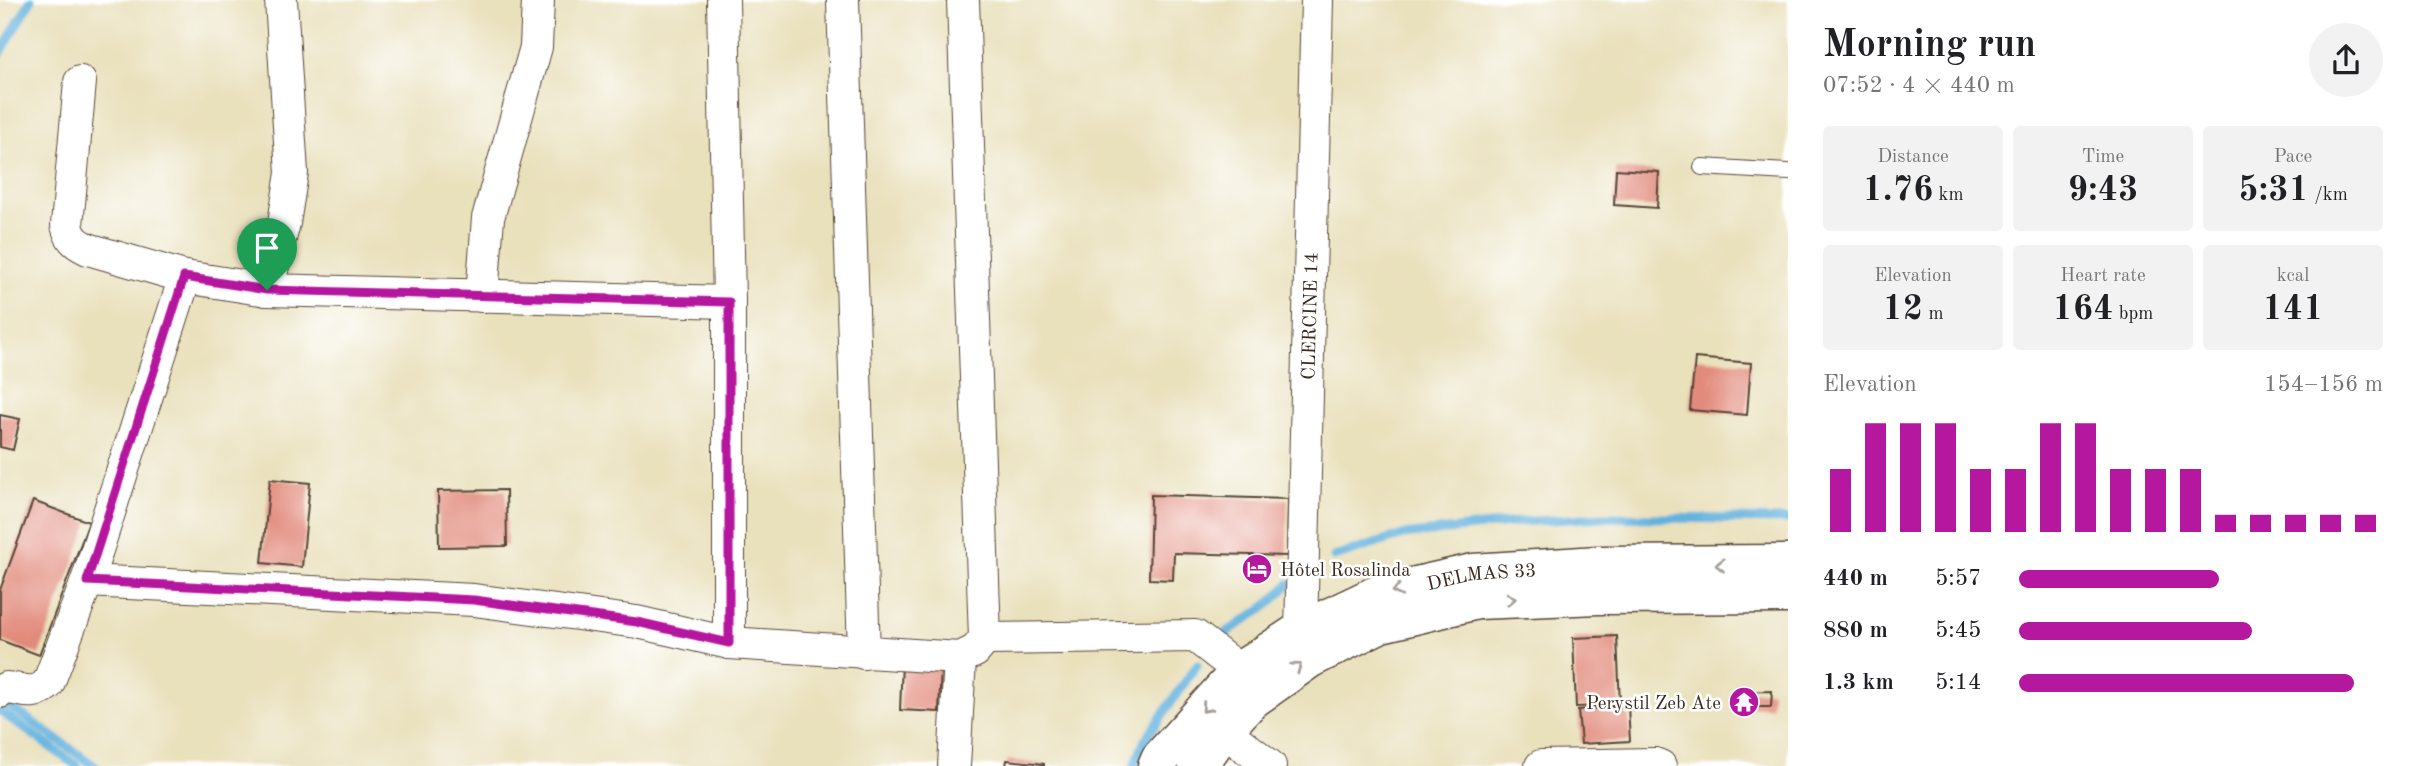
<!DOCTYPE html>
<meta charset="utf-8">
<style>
body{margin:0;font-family:"Old Standard TT",serif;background:#f2f2f2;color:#202124;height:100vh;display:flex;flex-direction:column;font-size:26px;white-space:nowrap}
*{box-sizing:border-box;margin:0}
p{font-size:23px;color:#757577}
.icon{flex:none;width:38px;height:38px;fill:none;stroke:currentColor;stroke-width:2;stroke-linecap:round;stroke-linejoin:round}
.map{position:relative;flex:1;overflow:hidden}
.details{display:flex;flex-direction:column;background:#fff;width:630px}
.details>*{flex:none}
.pin{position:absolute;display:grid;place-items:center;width:60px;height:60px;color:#fff;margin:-72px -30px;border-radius:50% 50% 50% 0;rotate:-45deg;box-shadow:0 0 7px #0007}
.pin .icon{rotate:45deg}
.round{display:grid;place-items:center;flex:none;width:74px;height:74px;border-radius:37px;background:#f2f2f2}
.head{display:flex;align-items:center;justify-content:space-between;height:119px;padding:0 35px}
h1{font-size:38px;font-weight:800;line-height:52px}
.figures{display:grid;grid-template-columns:repeat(3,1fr);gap:10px;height:119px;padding:7px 35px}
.figures div{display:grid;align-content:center;border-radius:7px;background:#f2f2f2;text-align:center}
.figures b{font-size:35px;font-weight:800}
.figures small{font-size:19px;font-weight:400}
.figures p{font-size:19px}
.chart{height:196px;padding:14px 35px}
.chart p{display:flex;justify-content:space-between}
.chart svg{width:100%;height:126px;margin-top:7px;stroke:#b5179e;stroke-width:6}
ul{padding:0 35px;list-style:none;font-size:23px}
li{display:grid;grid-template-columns:112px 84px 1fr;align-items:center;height:52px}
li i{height:18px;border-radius:9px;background:#b5179e}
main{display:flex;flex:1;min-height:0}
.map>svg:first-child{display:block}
</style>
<main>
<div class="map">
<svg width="1788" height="766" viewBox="0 0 1788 766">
<rect width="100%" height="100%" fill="#fff"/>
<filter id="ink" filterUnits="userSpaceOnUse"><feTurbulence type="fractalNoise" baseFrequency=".0143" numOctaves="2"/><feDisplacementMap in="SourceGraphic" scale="14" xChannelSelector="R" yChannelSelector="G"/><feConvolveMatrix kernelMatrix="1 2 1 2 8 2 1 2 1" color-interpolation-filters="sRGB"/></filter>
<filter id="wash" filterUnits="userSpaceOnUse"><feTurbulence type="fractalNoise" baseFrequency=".00686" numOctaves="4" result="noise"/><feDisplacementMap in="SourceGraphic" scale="28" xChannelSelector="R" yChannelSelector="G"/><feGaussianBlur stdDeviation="1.57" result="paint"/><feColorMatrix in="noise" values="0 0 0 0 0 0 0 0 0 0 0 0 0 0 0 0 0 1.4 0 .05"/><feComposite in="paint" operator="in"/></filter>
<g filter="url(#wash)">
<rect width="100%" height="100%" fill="#e9e0bc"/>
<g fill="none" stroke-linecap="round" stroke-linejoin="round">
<!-- stream -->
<path stroke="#64b2de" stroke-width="9" d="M0,54L31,0
M1334,557L1403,535L1518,522L1604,517L1788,520
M1226,633L1268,605L1289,584
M1,700L95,766
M0,711L77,766
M1134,766L1145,740L1197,665"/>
</g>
<g id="blocks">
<!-- building -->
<path fill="#e28b7d" d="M1616,169L1659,172L1657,208L1614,205Z
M1695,358L1751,363L1747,415L1690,410Z
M0,415L20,419L13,450L0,447Z
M270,479L310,483L302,567L262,563Z
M506,490L507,546L439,547L438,491Z
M1151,495L1288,499L1287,556L1174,553L1173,580L1149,579Z
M33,501L89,522L39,655L0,640V590Z
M1617,636L1620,705L1576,707L1573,638Z
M902,663L941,665L939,712L900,710Z
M1772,691L1771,707H1739L1738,692Z
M1628,706L1630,741L1581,744L1578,710Z
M1007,760L1044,764V766H1006Z"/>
</g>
</g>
<g filter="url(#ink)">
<use href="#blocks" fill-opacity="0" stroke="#554536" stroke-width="2"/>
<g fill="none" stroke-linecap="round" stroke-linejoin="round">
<!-- service casing -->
<g stroke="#554536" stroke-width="18">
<path id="service" d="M1702,167L1788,172"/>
</g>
<!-- minor casing -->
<g stroke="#554536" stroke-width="34">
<g id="minor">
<path d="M723,0L729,302V643"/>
<path d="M843,0L864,653"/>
<path d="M80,82L67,225C70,238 75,243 88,249L185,277L267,290L729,302"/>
<path d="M267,290L284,223L292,173L281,0"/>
<path d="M482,296L488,218L536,47L538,0"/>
<path d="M87,581L474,600L637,622L729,643L960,658L975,651L985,639L963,0"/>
<path id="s1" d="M1301,631L1317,0"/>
<path d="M985,639L1195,636L1240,671"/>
<path d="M0,692L6,688C25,689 31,697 48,684L87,581L185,277"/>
<path d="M1223,730L1270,766"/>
<path d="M954,766L960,658"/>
<path d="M1541,766L1655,764L1660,766"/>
</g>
</g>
<!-- secondary casing -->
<g stroke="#554536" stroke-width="41">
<g id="secondary">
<path id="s2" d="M1157,766L1160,759L1240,671L1301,631L1377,595L1473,573L1598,565L1788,564"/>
<path d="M1198,766L1223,730L1251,700L1309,659L1381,623L1477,600L1598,595L1788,594"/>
</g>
</g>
<!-- service -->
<use href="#service" stroke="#fff" stroke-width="16"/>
<!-- minor -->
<use href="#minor" stroke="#fff" stroke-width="32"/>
<!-- secondary -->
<use href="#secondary" stroke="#fff" stroke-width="38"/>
</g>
<!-- one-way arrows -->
<defs><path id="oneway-chevron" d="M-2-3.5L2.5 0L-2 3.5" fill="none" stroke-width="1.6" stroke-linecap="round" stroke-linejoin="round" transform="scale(1.75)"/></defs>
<g stroke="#a79f9a">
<use href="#oneway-chevron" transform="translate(1720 565) rotate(180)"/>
<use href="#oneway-chevron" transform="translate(1397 591) rotate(167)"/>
<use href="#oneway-chevron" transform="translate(1511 599) rotate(-3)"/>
<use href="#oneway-chevron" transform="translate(1297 667) rotate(-36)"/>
<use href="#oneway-chevron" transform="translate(1206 708) rotate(132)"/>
</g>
</g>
<g fill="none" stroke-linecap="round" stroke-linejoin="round" filter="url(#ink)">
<!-- route casing -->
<g stroke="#fff" stroke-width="14">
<path id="route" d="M184,277L267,290L729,302V643L637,622L474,600L87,581Z"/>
</g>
<!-- route -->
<use href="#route" stroke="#b5179e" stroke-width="9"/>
</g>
<!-- icons -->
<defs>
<g id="hotel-disc" transform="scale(1.575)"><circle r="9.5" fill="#b5179e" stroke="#fff"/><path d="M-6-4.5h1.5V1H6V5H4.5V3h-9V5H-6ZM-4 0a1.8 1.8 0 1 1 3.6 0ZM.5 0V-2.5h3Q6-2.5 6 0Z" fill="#fff"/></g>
<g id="temple-disc" transform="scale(1.575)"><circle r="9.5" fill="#b5179e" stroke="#fff"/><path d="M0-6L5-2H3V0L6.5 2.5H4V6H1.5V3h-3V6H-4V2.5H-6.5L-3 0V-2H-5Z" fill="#fff"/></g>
</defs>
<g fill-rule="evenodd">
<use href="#hotel-disc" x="1257" y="569"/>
<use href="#temple-disc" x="1744" y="702"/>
</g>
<g text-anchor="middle" stroke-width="5" stroke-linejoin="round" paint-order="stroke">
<!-- street labels -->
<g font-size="19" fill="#3b2a1e" stroke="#fff">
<text dy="7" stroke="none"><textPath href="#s1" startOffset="315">CLERCINE 14</textPath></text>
<text dy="7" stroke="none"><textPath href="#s2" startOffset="390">DELMAS 33</textPath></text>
</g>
<!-- poi labels -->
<g font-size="19" fill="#3b2a1e" stroke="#fff" text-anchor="start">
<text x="1280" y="576">Hôtel Rosalinda</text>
<text x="1721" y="709" text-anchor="end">Perystil Zeb Ate</text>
</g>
</g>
</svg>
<div class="pin" style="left:267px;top:290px;background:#1e9e55"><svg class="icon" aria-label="arrive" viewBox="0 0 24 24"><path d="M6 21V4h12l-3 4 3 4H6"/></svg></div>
</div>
<section class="details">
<div class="head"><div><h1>Morning run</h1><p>07:52 · 4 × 440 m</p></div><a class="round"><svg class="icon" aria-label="share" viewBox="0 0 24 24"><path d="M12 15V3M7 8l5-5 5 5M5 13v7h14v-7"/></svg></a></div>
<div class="figures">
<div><p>Distance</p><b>1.76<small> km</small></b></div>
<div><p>Time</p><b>9:43</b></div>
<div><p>Pace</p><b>5:31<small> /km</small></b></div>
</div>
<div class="figures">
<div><p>Elevation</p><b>12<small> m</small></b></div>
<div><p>Heart rate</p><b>164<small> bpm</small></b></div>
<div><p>kcal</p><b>141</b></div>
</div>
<div class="chart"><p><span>Elevation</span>154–156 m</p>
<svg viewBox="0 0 160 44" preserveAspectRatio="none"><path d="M5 44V22M15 44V6M25 44V6M35 44V6M45 44V22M55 44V22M65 44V6M75 44V6M85 44V22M95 44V22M105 44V22M115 44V38M125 44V38M135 44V38M145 44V38M155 44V38"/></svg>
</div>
<ul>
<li><b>440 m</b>5:57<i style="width:55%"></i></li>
<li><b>880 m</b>5:45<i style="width:64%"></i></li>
<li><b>1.3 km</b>5:14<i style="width:92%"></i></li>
</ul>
</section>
</main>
